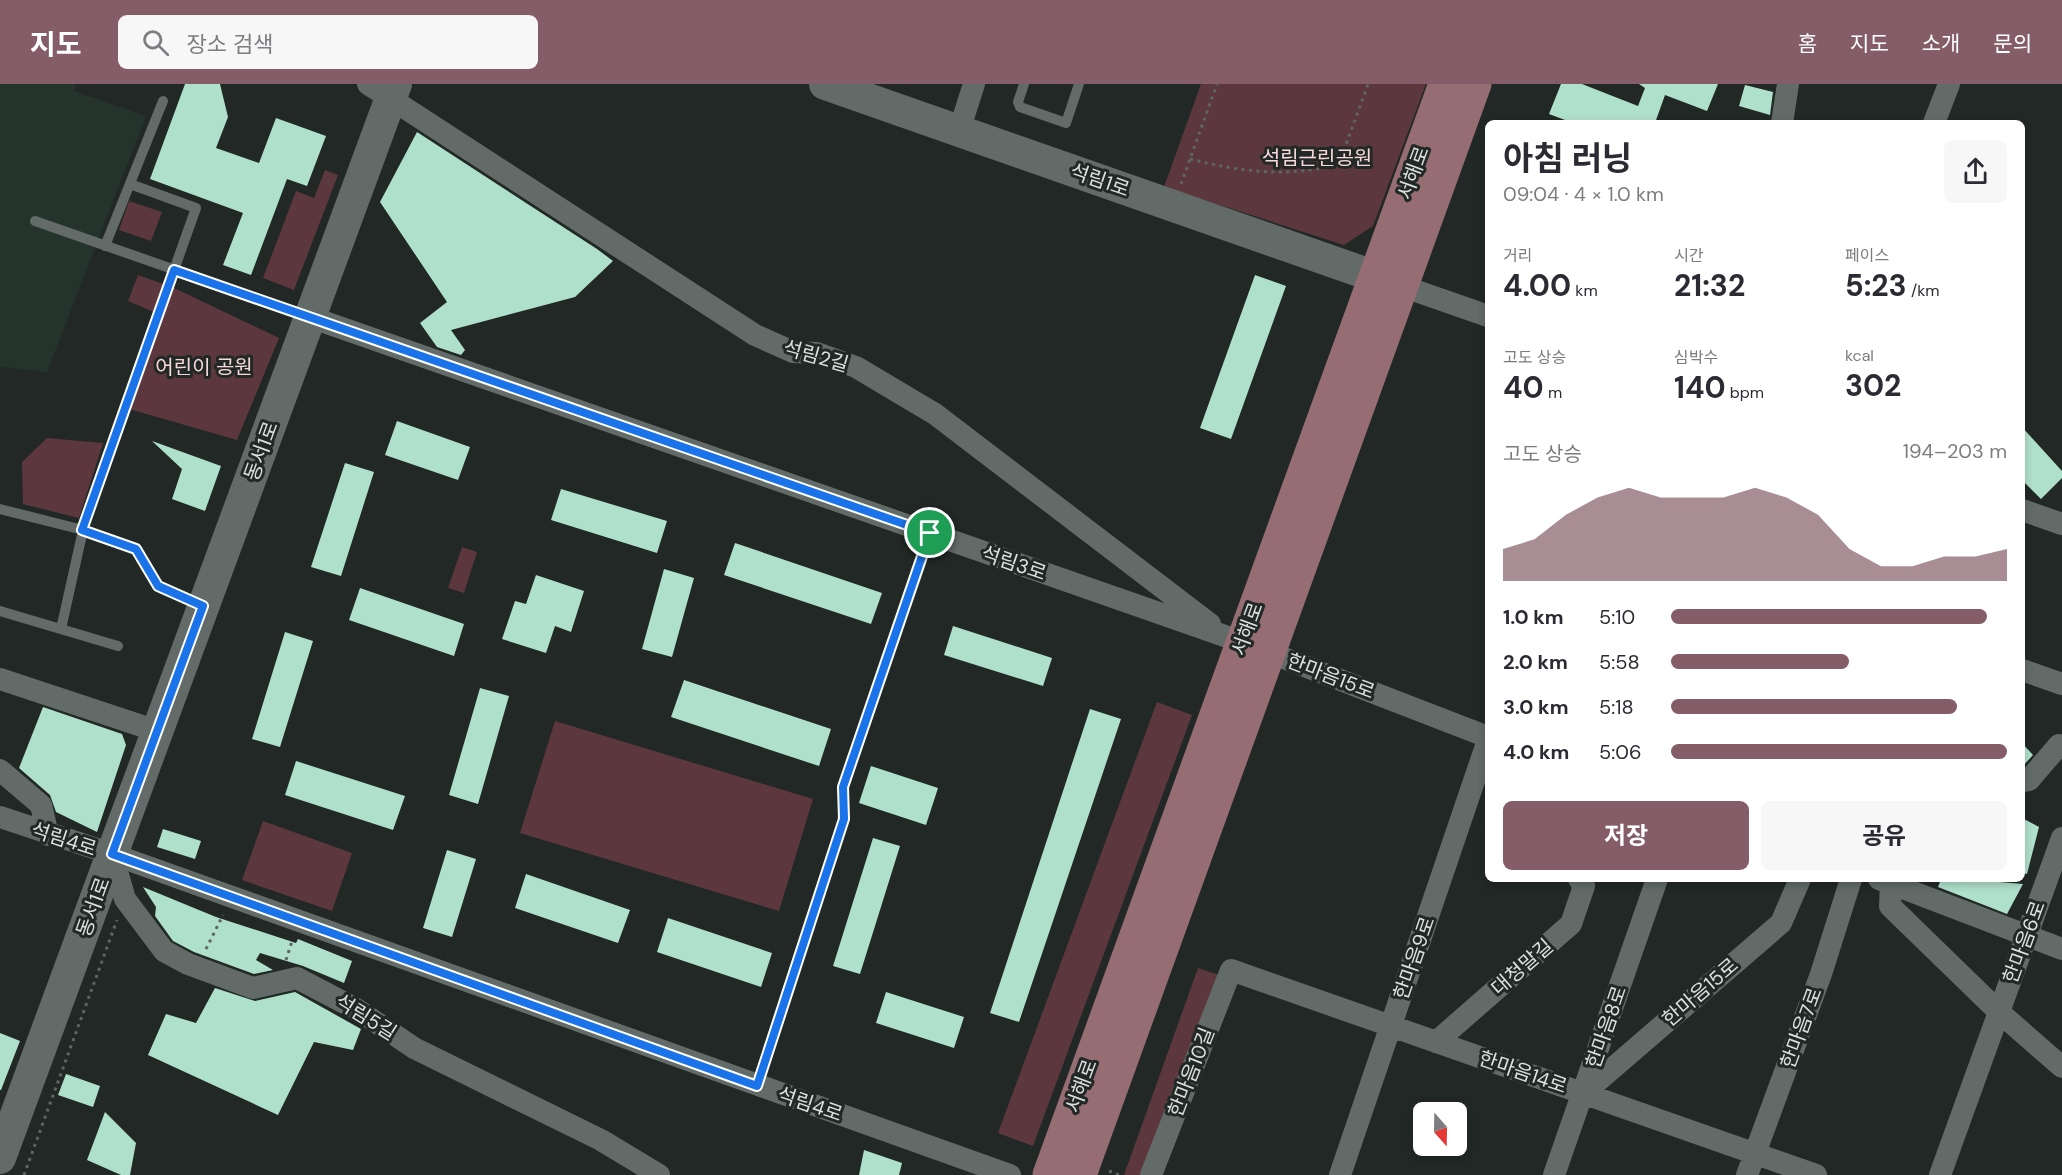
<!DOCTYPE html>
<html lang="ko">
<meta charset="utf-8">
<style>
body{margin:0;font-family:"DM Sans","Noto Sans KR",sans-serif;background:#f7f7f7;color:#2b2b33;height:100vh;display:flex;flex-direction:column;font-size:22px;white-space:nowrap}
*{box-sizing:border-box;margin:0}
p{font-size:20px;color:#7c7c81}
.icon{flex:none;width:33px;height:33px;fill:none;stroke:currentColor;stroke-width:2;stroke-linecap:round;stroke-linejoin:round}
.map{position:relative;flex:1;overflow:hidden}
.panel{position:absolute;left:1485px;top:36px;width:540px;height:762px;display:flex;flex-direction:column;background:#fff;border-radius:9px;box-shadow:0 3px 9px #0003}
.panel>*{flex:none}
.needle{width:39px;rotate:160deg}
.tools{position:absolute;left:1413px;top:1018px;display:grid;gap:12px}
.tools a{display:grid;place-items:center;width:54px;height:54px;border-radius:9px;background:#fff;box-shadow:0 3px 9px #0003;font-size:30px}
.pin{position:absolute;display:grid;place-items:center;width:51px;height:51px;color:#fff;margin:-26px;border:3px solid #fff;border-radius:50%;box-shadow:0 2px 6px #0007}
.round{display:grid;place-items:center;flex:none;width:63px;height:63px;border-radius:9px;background:#f7f7f7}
.overview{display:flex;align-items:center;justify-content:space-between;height:102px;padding:0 18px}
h1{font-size:33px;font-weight:700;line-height:45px}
.stats{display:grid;grid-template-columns:repeat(3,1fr);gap:9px;height:102px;padding:6px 18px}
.stats div{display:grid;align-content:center}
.stats b{font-size:30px;font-weight:700}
.stats small{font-size:16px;font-weight:400}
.stats p{font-size:16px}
.chart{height:168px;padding:12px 18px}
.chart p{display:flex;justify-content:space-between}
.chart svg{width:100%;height:108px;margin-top:6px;fill:#855d68;opacity:.7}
.action{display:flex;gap:12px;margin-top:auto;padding:12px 18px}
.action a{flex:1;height:69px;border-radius:9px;background:#855d68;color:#fff;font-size:24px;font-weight:700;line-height:69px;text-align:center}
.action a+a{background:#f7f7f7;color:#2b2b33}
ul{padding:0 18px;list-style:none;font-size:20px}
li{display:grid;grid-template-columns:96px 72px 1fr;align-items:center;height:45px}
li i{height:15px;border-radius:8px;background:#855d68}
header{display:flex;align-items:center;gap:36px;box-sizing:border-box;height:84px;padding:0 30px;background:#855d68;color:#fff}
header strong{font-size:28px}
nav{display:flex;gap:33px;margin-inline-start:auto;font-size:21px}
.search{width:420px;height:54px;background:#f7f7f7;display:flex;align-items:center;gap:15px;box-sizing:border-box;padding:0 21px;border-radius:9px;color:#7c7c81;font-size:22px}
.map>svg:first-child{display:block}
</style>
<header>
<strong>지도</strong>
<div class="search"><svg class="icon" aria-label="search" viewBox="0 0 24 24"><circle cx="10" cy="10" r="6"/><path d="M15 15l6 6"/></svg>장소 검색</div>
<nav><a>홈</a><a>지도</a><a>소개</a><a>문의</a></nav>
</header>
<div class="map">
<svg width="2062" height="1091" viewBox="0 0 2062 1091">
<rect width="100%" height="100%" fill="#212825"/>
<!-- built -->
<path fill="#25332d" d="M0,0H76L74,7L146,32L47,288L0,283Z"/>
<!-- green -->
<path fill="#5c383e" d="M1201,0H1426L1373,142L1344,161L1164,103Z
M325,86L338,91L294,206L263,194L296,107L314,114Z
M129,117L162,128L151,157L119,146Z
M138,191L172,203L279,254L237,356L129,325L161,231L128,217Z
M47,354L103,359L79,434L23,420L22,378Z
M462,463L477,468L464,509L448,504Z
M1157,618L1192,631L1033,1062L998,1049Z
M555,637L813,715L779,827L520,749Z
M263,737L352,769L332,827L242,796Z
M1198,884L1219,891L1147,1091H1124Z"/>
<!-- building -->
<path fill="#afe0cb" d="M185,0H220L228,33L216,64L259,79L276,34L326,52L307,102L287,95L251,191L223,181L243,129L150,95Z
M1561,0H1582L1638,22L1645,4L1639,0H1718L1707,27L1665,11L1655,39H1573L1549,30Z
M1745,1L1773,8L1770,31L1739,22Z
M417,48L597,165L613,177L575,213L451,246L465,266L461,271L437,263L420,239L447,218L380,118Z
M1255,191L1286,202L1231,355L1200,344Z
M397,337L470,363L458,396L385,371Z
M2022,343L2062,387V394L2041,415L2022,396Z
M152,357L221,382L205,427L172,415L182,385Z
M345,379L374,388L341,492L311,483Z
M561,405L667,437L657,469L551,436Z
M735,459L882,509L871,540L724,491Z
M664,485L694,494L672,573L642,565Z
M536,491L584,507L571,548L555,542L546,569L502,555L515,517L526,520Z
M360,504L464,540L454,572L349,536Z
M953,542L1052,574L1043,602L944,571Z
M285,548L313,557L280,663L252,655Z
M684,596L831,645L819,682L671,633Z
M480,604L509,612L478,720L449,711Z
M43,623L122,650L126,661L97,748L56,728L50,711L19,684Z
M1090,625L1121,635L1019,938L990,929Z
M2022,659L2033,671L2022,683Z
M296,677L405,712L393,746L285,711Z
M871,682L938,704L926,741L859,719Z
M2022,734L2039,743L2027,790L2022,789Z
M163,745L201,757L195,775L157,763Z
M873,754L900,762L860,890L833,882Z
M447,766L476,775L452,853L423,844Z
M526,790L630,826L618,859L515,824Z
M1941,795H1965L2023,800L2007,830L1938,803Z
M143,803L216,833L296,859L298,855L352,877L344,899L303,882L260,869L256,876L273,886L254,890L194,868L173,857L155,832L156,823Z
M668,834L772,869L761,903L657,868Z
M215,904L255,917L295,908L361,945L353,966L314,958L278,1031L148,971L166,930L196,939Z
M886,908L964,933L954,964L876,939Z
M0,949L20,957L1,1006H0Z
M66,990L100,1002L93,1023L58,1011Z
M105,1028L136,1059L130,1091H121L87,1076Z
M864,1066L902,1079L899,1091H859Z"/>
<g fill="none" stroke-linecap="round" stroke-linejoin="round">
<!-- path -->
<path stroke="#5e6562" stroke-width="3" stroke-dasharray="3 4.5" stroke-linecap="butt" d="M1190,75C1242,88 1287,94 1339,80L1368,0
M1181,100L1217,0
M87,433L169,199
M206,865L223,831
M286,876L292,857
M1109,1087L1119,1091
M24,1091L117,836"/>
<!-- lane -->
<path stroke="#626b67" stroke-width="10" d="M1024,0L1018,18L1020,23L1066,39L1079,0
M130,100L196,124L174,186
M35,137L307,232
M105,162L163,17
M0,425L83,446L136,465L158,502L200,521
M0,527L118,562
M61,545L83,446
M757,1002L844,735L843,703L930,449"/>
<!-- street -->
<path stroke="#626b67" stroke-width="22" d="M368,0L755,251L793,268L817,269L856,283L935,330L1210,540
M1782,39L1788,0
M1934,39L1949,0
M959,47L974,0
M1402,202L1488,232
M310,233L1242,558L1488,653
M2022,426L2062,440
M2022,586L2062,600
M0,595L157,647
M0,686L41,721L48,751
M2022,697L2029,696L2059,661L2062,663
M0,733L112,770L1010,1091
M112,770L125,815L164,867L188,880L253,904L297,894L358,926L414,964L601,1056L659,1091
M1879,795L2062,865
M1891,799L1890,822L1999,928L2062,983
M1436,958L1571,840L1584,802L1579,795
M1584,1009L1781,839L1800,795
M1151,1091L1231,886L1816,1091
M1340,1091L1488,656
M1554,1091L1657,795
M1747,1091L1821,890L1851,795
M1940,1091L2062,754"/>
<!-- secondary -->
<path stroke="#626b67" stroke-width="32" d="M825,0L1399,201
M0,1074L396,0"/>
<!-- primary -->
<path stroke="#956d73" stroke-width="33" d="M1049,1091L1445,0
M1080,1091L1475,0"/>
</g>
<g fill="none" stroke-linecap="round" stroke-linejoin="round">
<!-- route casing -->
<g stroke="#fff" stroke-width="12">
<path id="route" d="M174,186L930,449L843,703L844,735L757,1002L112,770L203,522L158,502L136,465L82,446Z"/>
</g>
<!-- route -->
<use href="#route" stroke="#1a73e8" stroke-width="8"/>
</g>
<g text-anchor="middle" stroke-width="6" stroke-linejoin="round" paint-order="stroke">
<!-- park labels -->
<g font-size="20" fill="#f8d8dc" stroke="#212825">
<text x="1317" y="81">석림근린공원</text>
<text x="204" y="290">어린이 공원</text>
</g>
<!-- street labels -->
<g font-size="20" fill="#dce1df" stroke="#212825">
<text transform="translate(1413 89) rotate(-70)" y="7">서해로</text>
<text transform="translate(1100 96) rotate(19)" y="7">석림1로</text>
<text transform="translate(816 272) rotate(16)" y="7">석림2길</text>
<text transform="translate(261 367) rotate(-70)" y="7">동서1로</text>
<text transform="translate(1014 479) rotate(19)" y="7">석림3로</text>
<text transform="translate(1247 545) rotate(-70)" y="7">서해로</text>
<text transform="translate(1331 592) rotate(21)" y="7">한마음15로</text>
<text transform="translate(64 755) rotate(18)" y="7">석림4로</text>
<text transform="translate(93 823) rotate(-70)" y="7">동서1로</text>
<text transform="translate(2024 858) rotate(-70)" y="7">한마음6로</text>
<text transform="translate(1414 874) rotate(-71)" y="7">한마음9로</text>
<text transform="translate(1522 883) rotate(-41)" y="7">대청말길</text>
<text transform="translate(1700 908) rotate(-41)" y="7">한마음15로</text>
<text transform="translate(366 933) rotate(32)" y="7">석림5길</text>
<text transform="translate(1606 943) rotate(-71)" y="7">한마음8로</text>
<text transform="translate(1801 944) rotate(-70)" y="7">한마음7로</text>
<text transform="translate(1191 988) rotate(-69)" y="7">한마음10길</text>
<text transform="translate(1523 988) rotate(19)" y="7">한마음14로</text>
<text transform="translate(1081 1002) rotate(-70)" y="7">서해로</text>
<text transform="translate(810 1020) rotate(19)" y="7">석림4로</text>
</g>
</g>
</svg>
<div class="tools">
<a><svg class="needle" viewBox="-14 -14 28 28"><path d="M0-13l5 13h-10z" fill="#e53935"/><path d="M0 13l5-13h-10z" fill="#7c7c81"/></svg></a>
</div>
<div class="pin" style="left:930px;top:449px;background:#1e9e55"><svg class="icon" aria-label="arrive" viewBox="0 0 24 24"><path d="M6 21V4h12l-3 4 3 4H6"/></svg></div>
<section class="panel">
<div class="overview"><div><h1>아침 러닝</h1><p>09:04 · 4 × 1.0 km</p></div><a class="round"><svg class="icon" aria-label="share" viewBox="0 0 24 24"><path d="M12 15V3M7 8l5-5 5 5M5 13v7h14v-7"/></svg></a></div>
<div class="stats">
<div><p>거리</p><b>4.00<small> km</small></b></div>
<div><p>시간</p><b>21:32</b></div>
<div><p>페이스</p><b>5:23<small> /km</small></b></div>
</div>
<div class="stats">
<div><p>고도 상승</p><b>40<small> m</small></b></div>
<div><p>심박수</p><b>140<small> bpm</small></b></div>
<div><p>kcal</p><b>302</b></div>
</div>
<div class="chart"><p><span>고도 상승</span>194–203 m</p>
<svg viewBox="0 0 160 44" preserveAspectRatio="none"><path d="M0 44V31L10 27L20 17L30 10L40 6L50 10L60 10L70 10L80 6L90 10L100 17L110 31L120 38L130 38L140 34L150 34L160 31V44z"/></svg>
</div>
<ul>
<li><b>1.0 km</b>5:10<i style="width:94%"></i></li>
<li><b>2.0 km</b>5:58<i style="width:53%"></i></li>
<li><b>3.0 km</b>5:18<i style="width:85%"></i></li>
<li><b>4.0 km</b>5:06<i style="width:100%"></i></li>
</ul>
<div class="action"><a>저장</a><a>공유</a></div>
</section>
</div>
